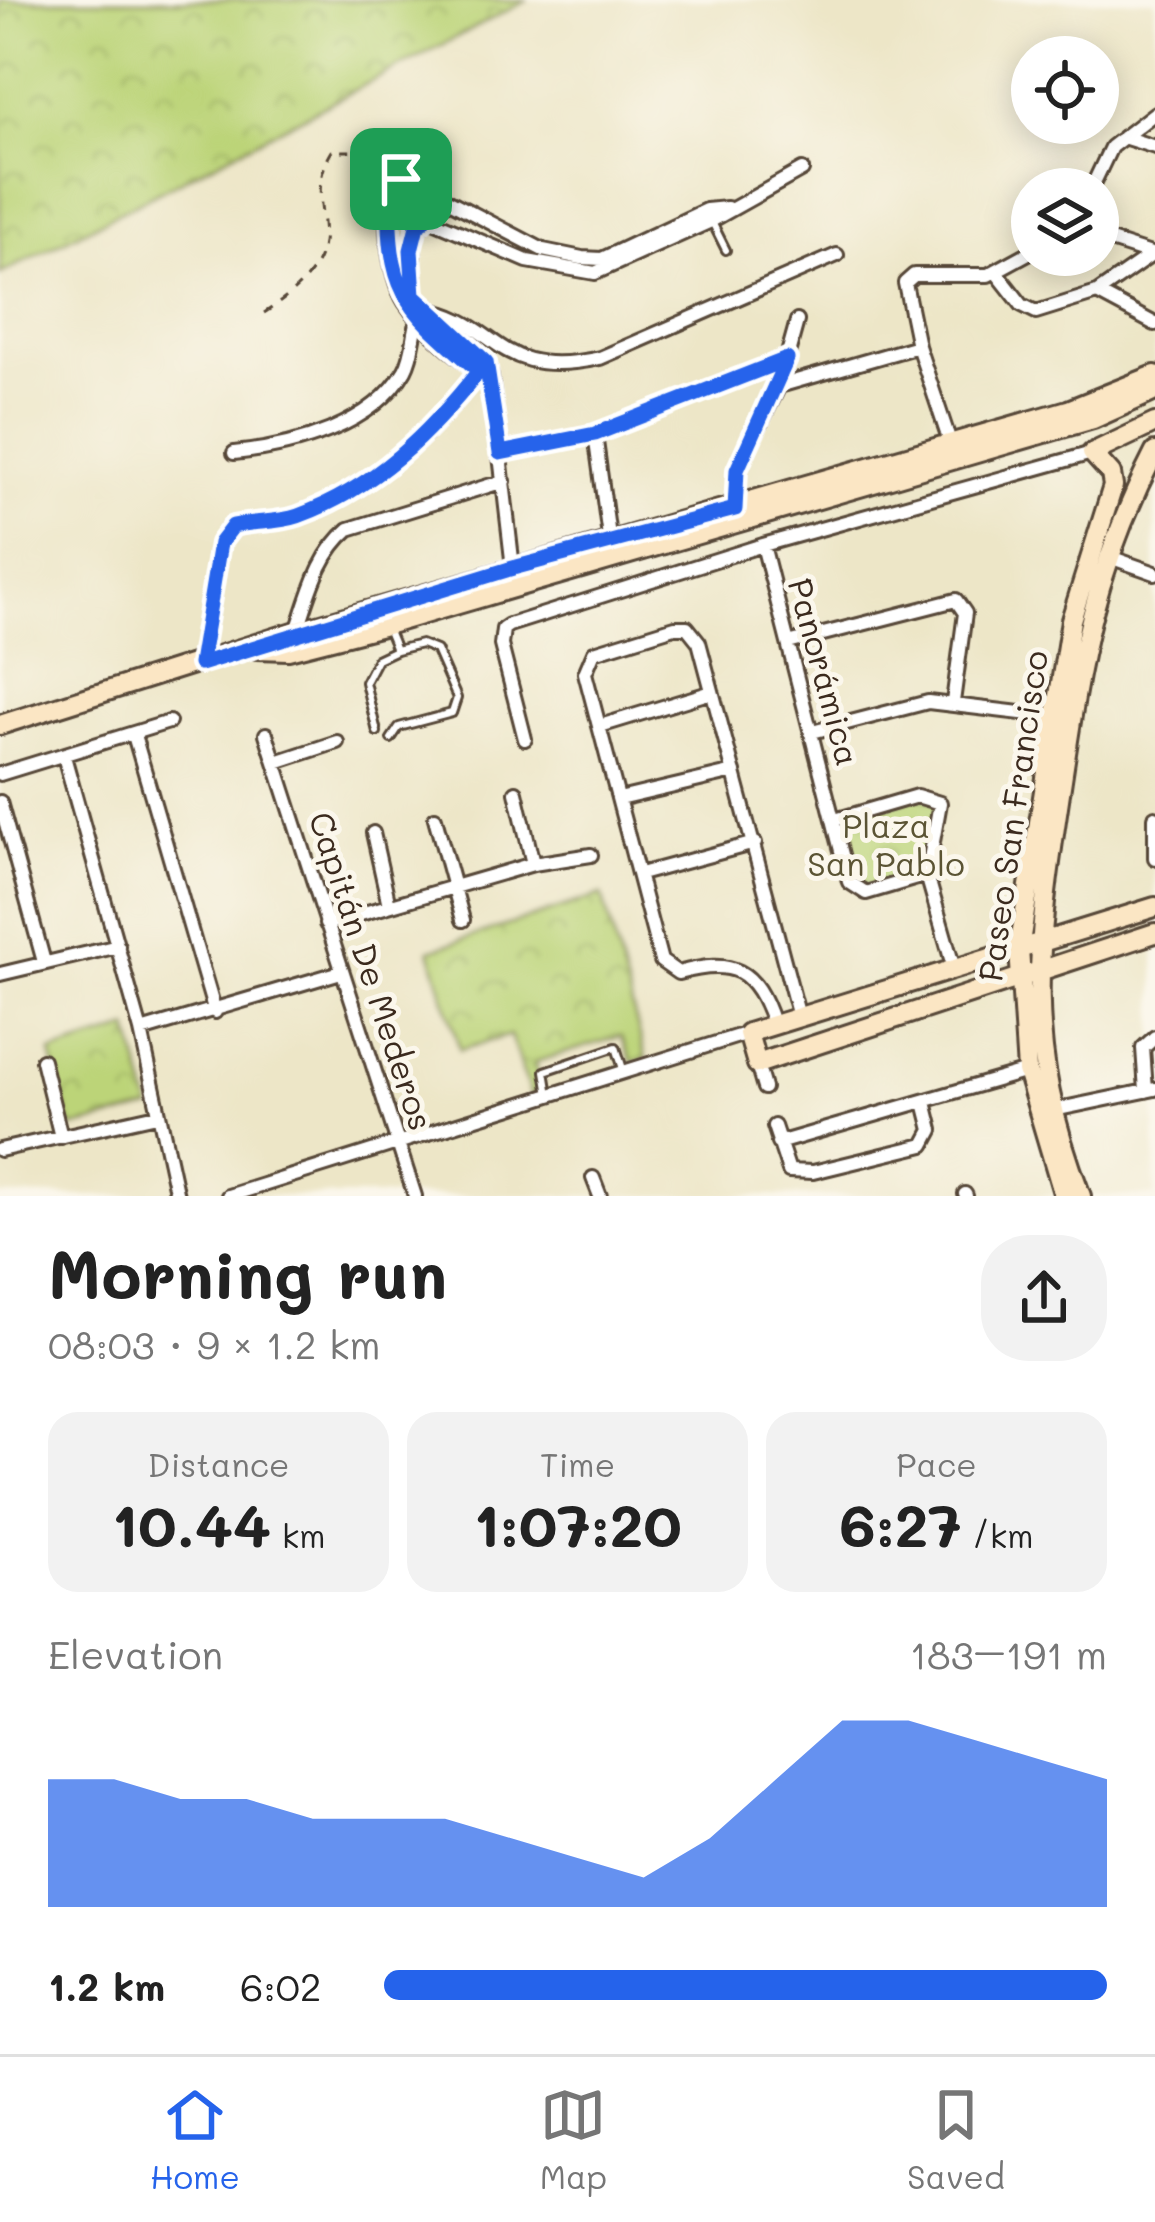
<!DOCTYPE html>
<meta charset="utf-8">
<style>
body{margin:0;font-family:Mali,sans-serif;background:#f2f2f2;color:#222;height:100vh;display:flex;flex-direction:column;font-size:45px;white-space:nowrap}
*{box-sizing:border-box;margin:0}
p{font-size:39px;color:#767676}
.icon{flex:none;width:66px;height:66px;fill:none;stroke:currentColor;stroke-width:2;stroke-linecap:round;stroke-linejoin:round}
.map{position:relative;height:1196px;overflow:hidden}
.details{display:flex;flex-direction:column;background:#fff;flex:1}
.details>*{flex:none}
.fabs{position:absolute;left:1011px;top:36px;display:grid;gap:24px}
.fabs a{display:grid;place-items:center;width:108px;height:108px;border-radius:50%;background:#fff;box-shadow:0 6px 30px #0003;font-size:60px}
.pin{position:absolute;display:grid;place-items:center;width:102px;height:102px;color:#fff;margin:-51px;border-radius:24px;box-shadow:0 6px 18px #0006}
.round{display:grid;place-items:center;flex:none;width:126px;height:126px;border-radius:48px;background:#f2f2f2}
.head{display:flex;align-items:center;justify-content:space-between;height:204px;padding:0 48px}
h1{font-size:66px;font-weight:700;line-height:90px}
.figures{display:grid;grid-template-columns:repeat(3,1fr);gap:18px;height:204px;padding:12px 48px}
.figures div{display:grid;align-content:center;border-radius:30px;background:#f2f2f2;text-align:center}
.figures b{font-size:60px;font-weight:700}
.figures small{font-size:33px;font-weight:400}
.figures p{font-size:33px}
.chart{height:336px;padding:24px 48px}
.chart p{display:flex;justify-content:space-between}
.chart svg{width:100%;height:216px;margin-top:12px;fill:#2563eb;opacity:.7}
ul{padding:0 48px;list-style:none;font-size:39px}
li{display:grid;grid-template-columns:192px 144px 1fr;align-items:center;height:90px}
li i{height:30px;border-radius:15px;background:#2563eb}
.menu{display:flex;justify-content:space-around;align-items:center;height:168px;border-top:3px solid #e0e0e0;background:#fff;font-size:33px;color:#767676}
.menu a{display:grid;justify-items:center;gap:6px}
.menu .on{color:#2563eb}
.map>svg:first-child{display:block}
</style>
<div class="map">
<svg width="1155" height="1196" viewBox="0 0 1155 1196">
<defs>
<pattern id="park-crowns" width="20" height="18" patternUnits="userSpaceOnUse" patternTransform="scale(3)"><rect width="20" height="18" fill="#bcd478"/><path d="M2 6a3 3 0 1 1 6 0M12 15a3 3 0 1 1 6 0" fill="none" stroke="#a2b667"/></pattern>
</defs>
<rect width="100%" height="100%" fill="#fbf7ec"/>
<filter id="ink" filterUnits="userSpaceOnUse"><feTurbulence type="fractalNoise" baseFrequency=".00833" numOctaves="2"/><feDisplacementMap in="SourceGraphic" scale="24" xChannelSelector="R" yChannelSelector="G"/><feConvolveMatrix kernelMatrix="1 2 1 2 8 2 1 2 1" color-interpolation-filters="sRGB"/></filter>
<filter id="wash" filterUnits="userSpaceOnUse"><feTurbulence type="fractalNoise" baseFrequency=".004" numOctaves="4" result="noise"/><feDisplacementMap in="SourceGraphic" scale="48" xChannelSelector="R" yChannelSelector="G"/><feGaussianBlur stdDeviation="2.7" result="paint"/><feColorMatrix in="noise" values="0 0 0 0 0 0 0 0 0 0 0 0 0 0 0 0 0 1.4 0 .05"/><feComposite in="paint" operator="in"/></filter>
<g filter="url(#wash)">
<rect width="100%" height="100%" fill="#ede6c7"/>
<!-- park -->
<path fill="url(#park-crowns)" stroke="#7c7f4b" stroke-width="3" d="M0,0H528L0,274Z
M917,796L940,803L921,869L881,890L849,882L835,820Z
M602,895L646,1058L632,1062L621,1036L535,1062L541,1093L531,1096L510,1035L460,1050L430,950Z
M130,1029L151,1109L71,1128L51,1053Z"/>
</g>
<g filter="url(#ink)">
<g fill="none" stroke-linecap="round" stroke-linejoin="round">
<!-- lane casing -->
<g stroke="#564637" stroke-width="12">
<path id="lane" d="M713,224L726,250
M387,628L396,650L421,644L436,650L457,698L452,713L399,727L391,739
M377,732L365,682L377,659L396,650
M549,1095L545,1071L616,1047L623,1069"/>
</g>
<!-- street casing -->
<g stroke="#564637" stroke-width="18">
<path id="street" d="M1123,137L1155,147
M402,180L424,221L413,236L414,295L486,361L491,377L513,568
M1091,189L1111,147L1155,113
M389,202L527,261L595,273L711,221L802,170
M1098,237L1154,255
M996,272L1022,305L1036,312L1097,293L1150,256
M1097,293L1155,324
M491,377C463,364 422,328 405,302C389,278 379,207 395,182H413L543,250L582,258L602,259L706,210L727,208
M779,386L918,346
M595,434L610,544
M951,445L918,346L905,283L914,275H988L1032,251
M234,453C293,447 373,426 405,370C416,350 412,326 423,309C502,321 492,381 600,358L837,255
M500,453L595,434L787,359
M735,509L737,470L779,386L797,321
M763,545L849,882L866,893L927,875
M1107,556L1155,573
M297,631C310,594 318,555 349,529L504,481
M788,643L956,600L965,613L953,702
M201,664L220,543L234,526C255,521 278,523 299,516C377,486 440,430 486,361
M600,726L712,692
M812,732L928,702L1054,717
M266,734L415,1196
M134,735L215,1012
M525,739L501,645L503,629L509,625L763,545L1092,453
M64,756L141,1031L177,1196
M276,762L337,742
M0,774L169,722
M516,792L533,864
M619,799L734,772
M0,802L44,962
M1155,817V858
M435,818L463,920
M835,820L917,796L940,803L927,875L954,969
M373,833L389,905
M640,874L755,843
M326,924L533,864L591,855
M0,974L118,946
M773,1023C755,968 733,958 678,973L661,961L585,673L594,652L675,627H687L699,642L799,1017
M141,1031L341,972
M42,1060L61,1137
M757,1064L764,1088
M1146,1091L1143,1048L1155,1037
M1054,1110L1155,1089
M774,1126L789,1171L813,1172L924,1145L932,1130L925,1102
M778,1143L1027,1071
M0,1150L157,1115
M593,1178L600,1196
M965,1194L966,1196
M228,1196L748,1033"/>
</g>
<!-- secondary casing -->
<g stroke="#564637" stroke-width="24">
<path id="secondary" d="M257,649L288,650L386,625L1093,419L1155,391
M0,725L297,631L1068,410L1155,375
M1155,907L748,1033L757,1064L1155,933
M1064,1196L1027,1071L1019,949L1071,620L1113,486L1111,474L1092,453L1155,423
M1081,1196C1022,1045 1037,947 1060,793C1080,659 1092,575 1155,452"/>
</g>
<!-- path -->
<path stroke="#564637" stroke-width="3" stroke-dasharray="9 9" stroke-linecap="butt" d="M264,313C370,245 294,213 332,151H363L386,172"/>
<!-- lane -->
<use href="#lane" stroke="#fff" stroke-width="6"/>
<!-- street -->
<use href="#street" stroke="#fff" stroke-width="12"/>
<!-- secondary -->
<use href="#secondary" stroke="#fbe6c4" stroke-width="18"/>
</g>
</g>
<g fill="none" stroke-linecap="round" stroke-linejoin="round" filter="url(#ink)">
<!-- route casing -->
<g stroke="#fff" stroke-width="24">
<path id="route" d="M401,179L424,221L417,226L411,250L414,295L486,362L500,453L595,434L787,359L737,470L735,509L513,568L200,664L220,543L233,526C254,521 278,523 298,516C375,488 430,433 479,371C405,306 387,295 390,190Z"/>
</g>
<!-- route -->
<use href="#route" stroke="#2563eb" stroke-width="15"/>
</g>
<g text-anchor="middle" stroke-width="10" stroke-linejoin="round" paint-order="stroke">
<!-- street labels -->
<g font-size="33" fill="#3b2a1e" stroke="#fbf7ec">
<text transform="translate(824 672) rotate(75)" y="12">Panorámica</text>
<text transform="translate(1013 816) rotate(-82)" y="12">Paseo San Francisco</text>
<text transform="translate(371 971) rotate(72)" y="12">Capitán De Mederos</text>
</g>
<!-- park labels -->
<g font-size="33" fill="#5b5434" stroke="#fbf7ec">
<text x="886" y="838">Plaza<tspan x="886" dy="38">San Pablo</tspan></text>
</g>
</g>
</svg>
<div class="fabs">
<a><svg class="icon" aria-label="locate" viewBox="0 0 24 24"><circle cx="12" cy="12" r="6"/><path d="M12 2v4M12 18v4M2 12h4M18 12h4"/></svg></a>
<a><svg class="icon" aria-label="layers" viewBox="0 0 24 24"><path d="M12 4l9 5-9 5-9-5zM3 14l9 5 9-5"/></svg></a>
</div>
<div class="pin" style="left:401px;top:179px;background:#1e9e55"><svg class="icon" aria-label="arrive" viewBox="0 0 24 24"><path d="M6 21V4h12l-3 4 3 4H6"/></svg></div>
</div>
<section class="details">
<div class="head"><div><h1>Morning run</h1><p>08:03 · 9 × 1.2 km</p></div><a class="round"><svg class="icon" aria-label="share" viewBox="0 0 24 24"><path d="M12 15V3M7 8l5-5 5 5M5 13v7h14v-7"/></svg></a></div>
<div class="figures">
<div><p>Distance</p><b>10.44<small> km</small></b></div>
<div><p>Time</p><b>1:07:20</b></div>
<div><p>Pace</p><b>6:27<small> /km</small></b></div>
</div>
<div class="chart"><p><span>Elevation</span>183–191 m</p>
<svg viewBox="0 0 160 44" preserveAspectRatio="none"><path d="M0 44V18L10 18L20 22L30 22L40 26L50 26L60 26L70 30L80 34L90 38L100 30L110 18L120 6L130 6L140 10L150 14L160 18V44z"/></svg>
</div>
<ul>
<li><b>1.2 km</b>6:02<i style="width:100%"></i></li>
</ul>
</section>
<nav class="menu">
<a class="on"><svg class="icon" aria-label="home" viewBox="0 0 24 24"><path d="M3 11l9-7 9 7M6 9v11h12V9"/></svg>Home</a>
<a><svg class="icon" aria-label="map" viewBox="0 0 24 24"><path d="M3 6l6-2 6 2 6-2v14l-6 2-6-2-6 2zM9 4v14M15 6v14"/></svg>Map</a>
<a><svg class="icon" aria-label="saved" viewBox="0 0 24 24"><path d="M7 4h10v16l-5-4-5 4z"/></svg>Saved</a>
</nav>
